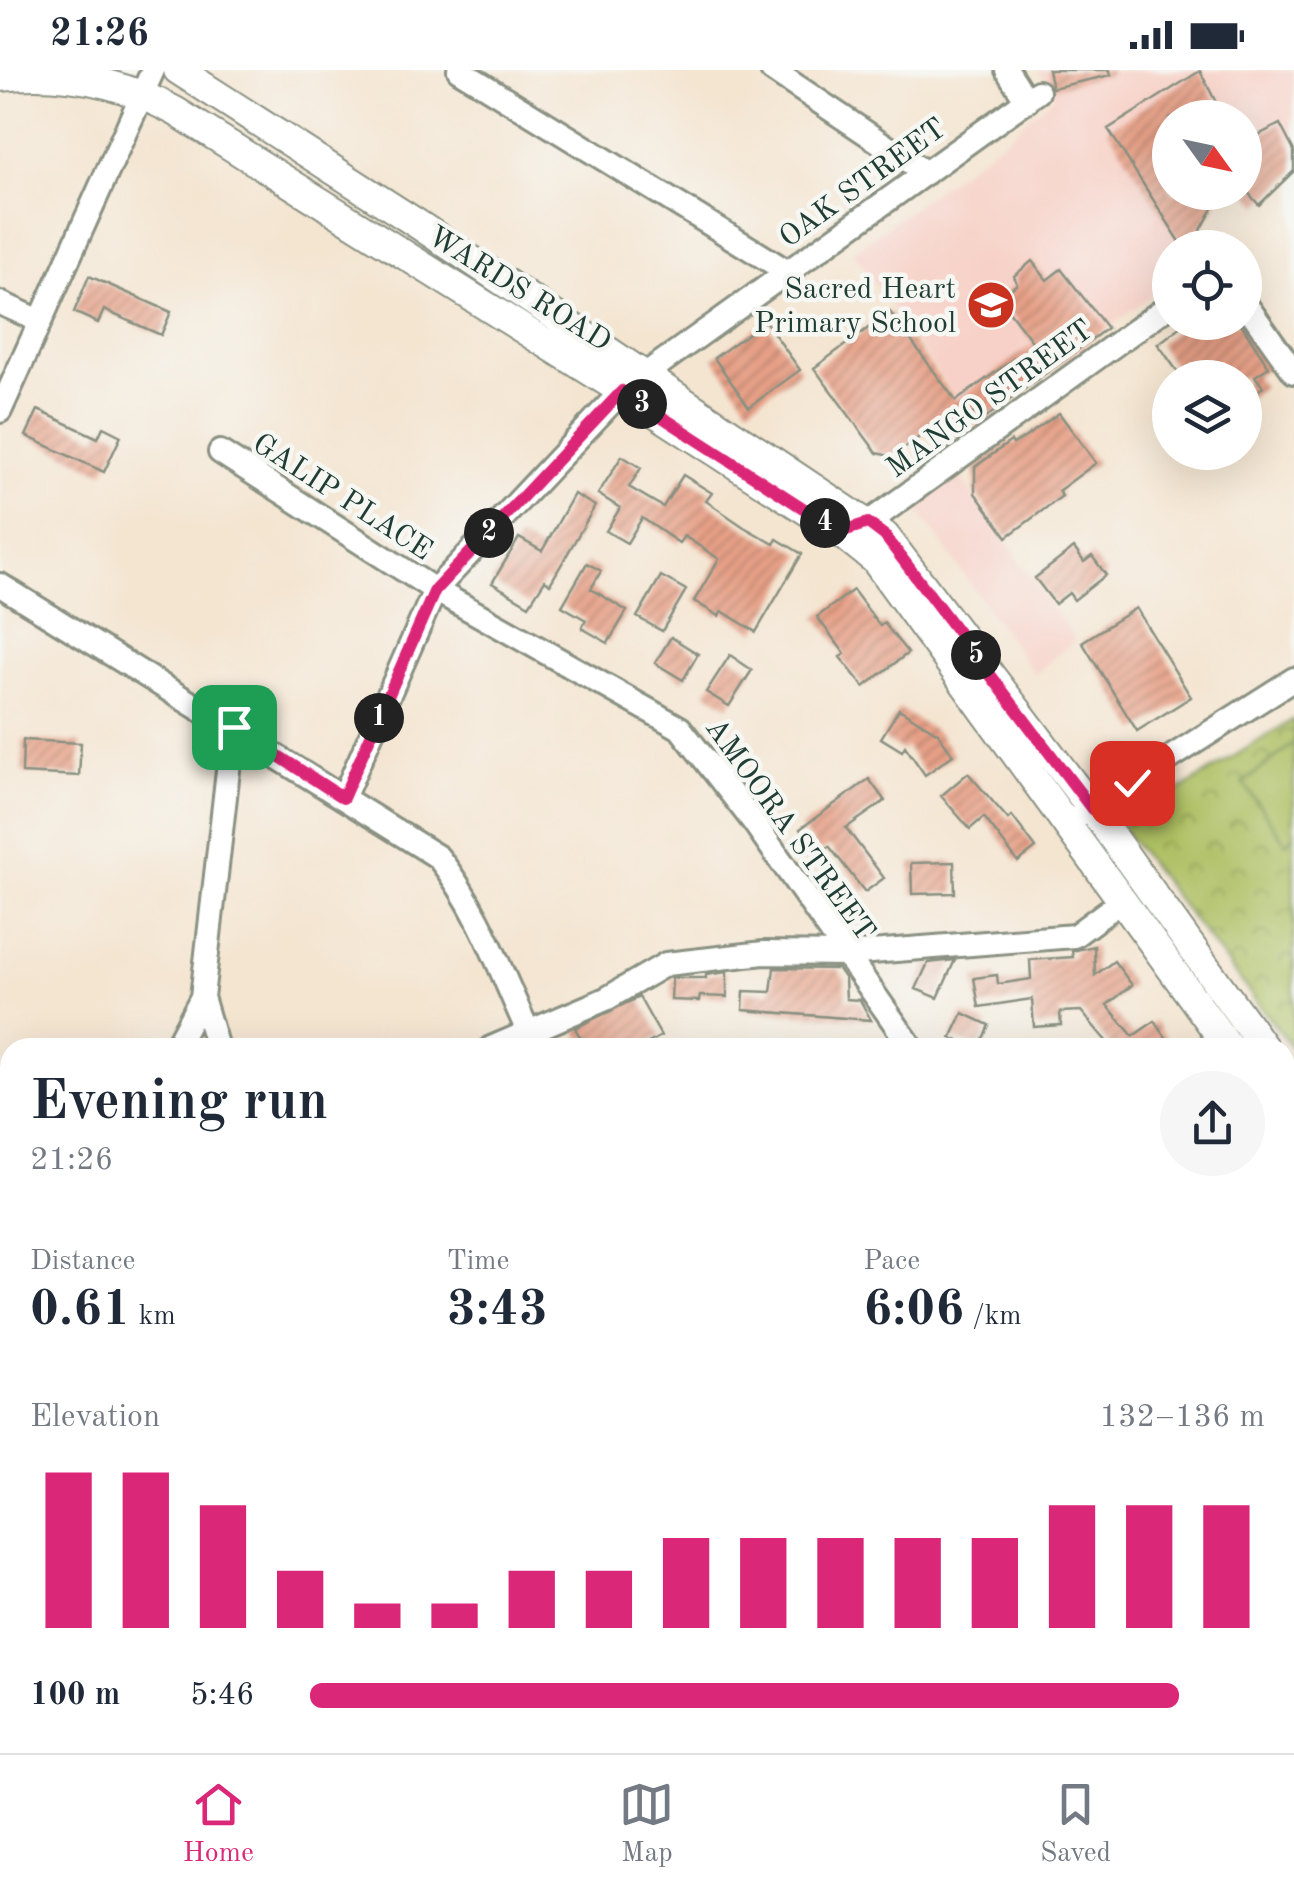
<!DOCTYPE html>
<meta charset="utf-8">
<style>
body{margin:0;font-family:"Old Standard TT",serif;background:#f6f6f7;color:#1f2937;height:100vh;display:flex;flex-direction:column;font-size:38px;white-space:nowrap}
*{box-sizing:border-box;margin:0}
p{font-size:32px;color:#747a83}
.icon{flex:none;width:55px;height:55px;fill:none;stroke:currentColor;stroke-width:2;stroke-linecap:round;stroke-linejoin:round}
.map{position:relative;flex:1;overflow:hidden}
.sheet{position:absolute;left:0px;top:968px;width:1295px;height:718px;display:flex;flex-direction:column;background:#fff;border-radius:30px 30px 0 0;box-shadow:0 10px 40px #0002}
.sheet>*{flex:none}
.needle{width:65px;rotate:123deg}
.tools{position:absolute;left:1152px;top:30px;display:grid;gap:20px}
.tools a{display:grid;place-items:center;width:110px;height:110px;border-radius:50%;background:#fff;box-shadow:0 10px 40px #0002;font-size:50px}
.pin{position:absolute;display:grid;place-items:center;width:85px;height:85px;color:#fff;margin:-42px;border-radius:20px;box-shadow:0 5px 15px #0006}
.km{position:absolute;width:50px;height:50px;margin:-25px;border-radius:50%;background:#222;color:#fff;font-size:28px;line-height:50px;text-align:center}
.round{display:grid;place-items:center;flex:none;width:105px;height:105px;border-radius:52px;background:#f6f6f7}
.summary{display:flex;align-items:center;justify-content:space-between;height:170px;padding:0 30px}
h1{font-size:55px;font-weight:600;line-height:75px}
.metrics{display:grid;grid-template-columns:repeat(3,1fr);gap:15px;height:170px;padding:10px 30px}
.metrics div{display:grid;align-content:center}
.metrics b{font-size:50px;font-weight:600}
.metrics small{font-size:28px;font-weight:400}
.metrics p{font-size:28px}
.chart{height:280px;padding:20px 30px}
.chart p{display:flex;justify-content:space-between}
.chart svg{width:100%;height:180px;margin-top:10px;stroke:#db2777;stroke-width:6}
ul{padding:0 30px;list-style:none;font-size:32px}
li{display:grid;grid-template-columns:160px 120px 1fr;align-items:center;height:75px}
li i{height:25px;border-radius:12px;background:#db2777}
.status{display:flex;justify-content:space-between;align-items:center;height:70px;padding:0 50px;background:#fff;direction:ltr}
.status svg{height:28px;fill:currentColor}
.dock{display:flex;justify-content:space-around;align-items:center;height:140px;border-top:2px solid #e0e1e3;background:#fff;font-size:28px;color:#747a83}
.dock a{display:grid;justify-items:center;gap:5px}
.dock .current{color:#db2777}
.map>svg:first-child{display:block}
</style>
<div class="status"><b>21:26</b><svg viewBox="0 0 49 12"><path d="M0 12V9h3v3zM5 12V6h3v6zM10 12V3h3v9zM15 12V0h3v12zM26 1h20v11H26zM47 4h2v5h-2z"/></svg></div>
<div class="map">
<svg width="1294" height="1683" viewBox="0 0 1294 1683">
<defs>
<pattern id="grass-tufts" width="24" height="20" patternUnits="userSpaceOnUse" patternTransform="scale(2.5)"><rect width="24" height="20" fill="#adbf62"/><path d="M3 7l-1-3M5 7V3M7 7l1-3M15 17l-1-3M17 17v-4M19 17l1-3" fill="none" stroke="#8c9c52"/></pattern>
<pattern id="park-crowns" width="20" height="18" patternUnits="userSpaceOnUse" patternTransform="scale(2.5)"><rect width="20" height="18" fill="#adbf62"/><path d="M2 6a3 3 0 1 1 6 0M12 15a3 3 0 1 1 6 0" fill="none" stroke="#8c9c52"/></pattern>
<pattern id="building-hatch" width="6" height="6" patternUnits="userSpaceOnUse" patternTransform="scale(2.5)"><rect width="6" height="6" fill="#e7a087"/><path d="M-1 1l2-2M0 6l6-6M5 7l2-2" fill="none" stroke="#bb846f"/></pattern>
</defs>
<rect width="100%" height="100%" fill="#f6f6f2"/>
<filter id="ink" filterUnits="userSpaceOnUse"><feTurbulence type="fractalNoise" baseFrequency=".01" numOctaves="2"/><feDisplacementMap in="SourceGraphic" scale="20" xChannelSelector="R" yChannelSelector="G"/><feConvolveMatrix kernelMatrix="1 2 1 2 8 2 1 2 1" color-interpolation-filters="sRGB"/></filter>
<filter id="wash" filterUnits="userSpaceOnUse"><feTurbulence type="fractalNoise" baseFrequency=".0048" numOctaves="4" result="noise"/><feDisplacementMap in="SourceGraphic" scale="40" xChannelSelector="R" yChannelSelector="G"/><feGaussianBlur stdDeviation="2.25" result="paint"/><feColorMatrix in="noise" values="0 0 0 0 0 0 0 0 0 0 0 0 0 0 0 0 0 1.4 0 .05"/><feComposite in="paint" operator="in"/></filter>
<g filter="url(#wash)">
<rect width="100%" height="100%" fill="#f4e5d1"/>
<!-- built -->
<path fill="#f7d1c7" d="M1038,0H1294V81L1279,54L1245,72V48L1224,47L1200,2L1108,59L1184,177L1170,178V211L976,358L853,182L1003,70L1054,25Z
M959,405L1075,570L1034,604L912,431Z"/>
<!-- grass -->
<path fill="url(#grass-tufts)" stroke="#667e4b" stroke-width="2.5" d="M1285,1341L1294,1344V1539L1285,1538Z"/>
<!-- park -->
<path fill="url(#park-crowns)" stroke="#667e4b" stroke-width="2.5" d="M1294,649V980L1121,757Z"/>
<!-- garden -->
<path fill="#adbf62" stroke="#667e4b" stroke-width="2.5" d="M1294,673V766L1286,773L1243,713Z"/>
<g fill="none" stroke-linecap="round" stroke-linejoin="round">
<!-- stream -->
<path stroke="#66b9e1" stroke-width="4" d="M0,1310L10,1309"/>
</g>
<g id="blocks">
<!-- building -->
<path fill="url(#building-hatch)" d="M1048,0H1110L1111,5L1052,18Z
M1200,1L1224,48H1170V122H1222L1191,178H1184L1108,59Z
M1280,54L1294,81V101L1259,135L1245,119V72Z
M1032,191L1047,210L1061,199L1107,258L984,349L978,340L959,353L963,358L942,373L931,358L893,387L877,383L814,298L890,242L956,331L1034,274L999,228L1017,214L1014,206Z
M89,206L171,242L161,265L104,240L98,253L74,242Z
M765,251L800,300L749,337L714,288Z
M1187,252H1240L1269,297L1255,306L1263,317L1245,330V308H1182L1158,274Z
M38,340L98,368L103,357L121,366L104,402L26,366Z
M1059,343L1096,393L1058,421L1062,426L1007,467L975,423V397L1011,371L1013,374L1024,368Z
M622,386L641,398L629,417L663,437L683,405L712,423L706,431L744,457L774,474L777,469L802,484L756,562L722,541L719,546L694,531L719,489L684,466L679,473L642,448L627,473L606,461L620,438L598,424Z
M574,424L595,436L550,514L545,510L529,535L492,513L519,468L542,481Z
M1074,478L1084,492L1092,486L1106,505L1074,530L1069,523L1055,534L1035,508Z
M587,493L601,501L591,519L627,541L608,573L582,558L586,550L562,536Z
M661,506L686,520L662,561L637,547Z
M853,520L880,556L884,553L908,583L864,617L840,587L845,584L817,547Z
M1136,538L1191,627L1137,661L1082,572Z
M671,567L698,584L683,610L655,593Z
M730,585L752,600L729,636L706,622Z
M899,639L938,663L953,685L925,705L905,676L902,681L881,668Z
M23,670L81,673L79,706L22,703Z
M968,703L1008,749L1012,746L1036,778L1018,792L984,747L970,759L941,726Z
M869,709L885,731L846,758L884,808L865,822L829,776L820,783L800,759Z
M954,792L955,823L912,824L911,793Z
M1094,876L1095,905L1114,891L1132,915L1107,935L1133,966L1155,951L1173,978H1112L1081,941L1060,942L1061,955L1034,957L1032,929L979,937L974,908L997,905L998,914L1031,909L1030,890L1073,887L1072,881Z
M955,890L938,928L916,919L928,893Z
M774,898L838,899L845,909L846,929L860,930L871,950L743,940L744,921L771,922Z
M727,902V927L700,926L699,931L671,930L672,908H706V905Z
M639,927L661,966L639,978H586L575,958Z
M963,943L989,955L979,978L951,968Z"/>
</g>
</g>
<g filter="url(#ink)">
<use href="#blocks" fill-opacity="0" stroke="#8a9182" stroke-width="2.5"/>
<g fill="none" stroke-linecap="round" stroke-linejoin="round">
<!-- minor casing -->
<g stroke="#8a9182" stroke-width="28">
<path id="minor" d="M459,0L788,202
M772,0L926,103
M1007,0L1027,31
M0,233L38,250
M1245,233L1294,302
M0,341L153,0
M220,382L435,520L680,658L753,751L912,978
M853,458L868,453L1170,235
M0,515L438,787C485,847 503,911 536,978
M343,728L435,520L622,321L1038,22
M1079,746L1294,609
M202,927L217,978
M175,978L202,927L233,657
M491,978L606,929L666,894L764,883L846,884L1074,866L1124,829
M0,1180L10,1183
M1285,1241L1294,1243
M1285,1634L1294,1627
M90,1683L93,1675
M1258,1683L1260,1675"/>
</g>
<!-- major casing -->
<g stroke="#8a9182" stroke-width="32">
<path id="major" d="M178,0L416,153L885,466L1092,739L1264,978
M0,7C61,0 121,12 175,41L622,321L840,462L875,490L1229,978
M1285,1006L1294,1019
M1285,1056L1294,1068"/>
</g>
<!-- minor -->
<use href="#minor" stroke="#fff" stroke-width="22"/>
<!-- major -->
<use href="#major" stroke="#fff" stroke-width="28"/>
</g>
</g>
<g fill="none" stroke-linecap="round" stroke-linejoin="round" filter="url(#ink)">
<!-- route casing -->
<g stroke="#fff" stroke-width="20">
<path id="route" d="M234,657L343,728L435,520L622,321L840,462L868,453L885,466L1092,739L1132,713"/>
</g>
<!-- route -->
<use href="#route" stroke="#db2777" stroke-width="12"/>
</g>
<!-- icons -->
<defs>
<g id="school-disc" transform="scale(2.5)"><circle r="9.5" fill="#c8321e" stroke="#f6f6f2"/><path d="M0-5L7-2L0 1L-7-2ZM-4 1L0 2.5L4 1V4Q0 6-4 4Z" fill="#fff"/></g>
</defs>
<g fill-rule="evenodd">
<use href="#school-disc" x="991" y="235"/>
</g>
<g text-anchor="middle" stroke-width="9" stroke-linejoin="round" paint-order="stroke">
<!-- street labels -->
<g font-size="30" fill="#1f3d34" stroke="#f6f6f2">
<text transform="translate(862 112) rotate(-36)" y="10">OAK STREET</text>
<text transform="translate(520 218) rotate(32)" y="10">WARDS ROAD</text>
<text transform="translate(989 328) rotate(-36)" y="10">MANGO STREET</text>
<text transform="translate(343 426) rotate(33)" y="10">GALIP PLACE</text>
<text transform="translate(791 759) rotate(54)" y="10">AMOORA STREET</text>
</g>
<!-- poi labels -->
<g font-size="30" fill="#1f3d34" stroke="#f6f6f2" text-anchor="end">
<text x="956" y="228">Sacred Heart<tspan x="956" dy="34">Primary School</tspan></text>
</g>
</g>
</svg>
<div class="tools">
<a><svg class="needle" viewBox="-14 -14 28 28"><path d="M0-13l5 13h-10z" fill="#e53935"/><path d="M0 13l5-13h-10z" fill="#747a83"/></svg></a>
<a><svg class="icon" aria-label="locate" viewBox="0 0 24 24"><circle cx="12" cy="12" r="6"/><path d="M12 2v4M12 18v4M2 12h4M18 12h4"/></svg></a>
<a><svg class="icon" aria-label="layers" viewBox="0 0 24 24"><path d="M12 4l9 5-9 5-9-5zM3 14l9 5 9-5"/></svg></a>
</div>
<div class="pin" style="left:234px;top:657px;background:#1e9e55"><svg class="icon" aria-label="arrive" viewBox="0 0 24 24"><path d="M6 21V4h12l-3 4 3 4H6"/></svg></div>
<div class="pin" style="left:1132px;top:713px;background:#d93025"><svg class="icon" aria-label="check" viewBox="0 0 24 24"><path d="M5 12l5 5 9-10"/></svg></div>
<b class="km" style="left:379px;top:648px">1</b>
<b class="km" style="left:489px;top:463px">2</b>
<b class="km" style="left:642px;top:334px">3</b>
<b class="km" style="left:825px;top:453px">4</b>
<b class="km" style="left:976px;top:585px">5</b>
<section class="sheet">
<div class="summary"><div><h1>Evening run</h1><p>21:26</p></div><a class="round"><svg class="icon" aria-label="share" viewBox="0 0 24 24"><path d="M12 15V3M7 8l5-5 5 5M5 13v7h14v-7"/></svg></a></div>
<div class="metrics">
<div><p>Distance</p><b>0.61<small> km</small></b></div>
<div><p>Time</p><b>3:43</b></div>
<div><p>Pace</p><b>6:06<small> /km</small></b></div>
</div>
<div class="chart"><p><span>Elevation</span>132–136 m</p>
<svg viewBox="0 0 160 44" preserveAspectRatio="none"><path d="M5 44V6M15 44V6M25 44V14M35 44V30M45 44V38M55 44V38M65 44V30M75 44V30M85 44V22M95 44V22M105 44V22M115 44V22M125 44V22M135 44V14M145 44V14M155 44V14"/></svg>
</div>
<ul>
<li><b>100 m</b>5:46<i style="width:91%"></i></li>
</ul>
</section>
</div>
<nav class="dock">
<a class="current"><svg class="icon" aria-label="home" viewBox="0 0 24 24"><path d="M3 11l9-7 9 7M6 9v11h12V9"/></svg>Home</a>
<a><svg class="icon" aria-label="map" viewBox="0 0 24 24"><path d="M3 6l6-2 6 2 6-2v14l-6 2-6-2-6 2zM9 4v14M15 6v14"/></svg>Map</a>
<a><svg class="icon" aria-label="saved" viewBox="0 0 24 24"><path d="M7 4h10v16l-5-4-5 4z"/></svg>Saved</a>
</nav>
